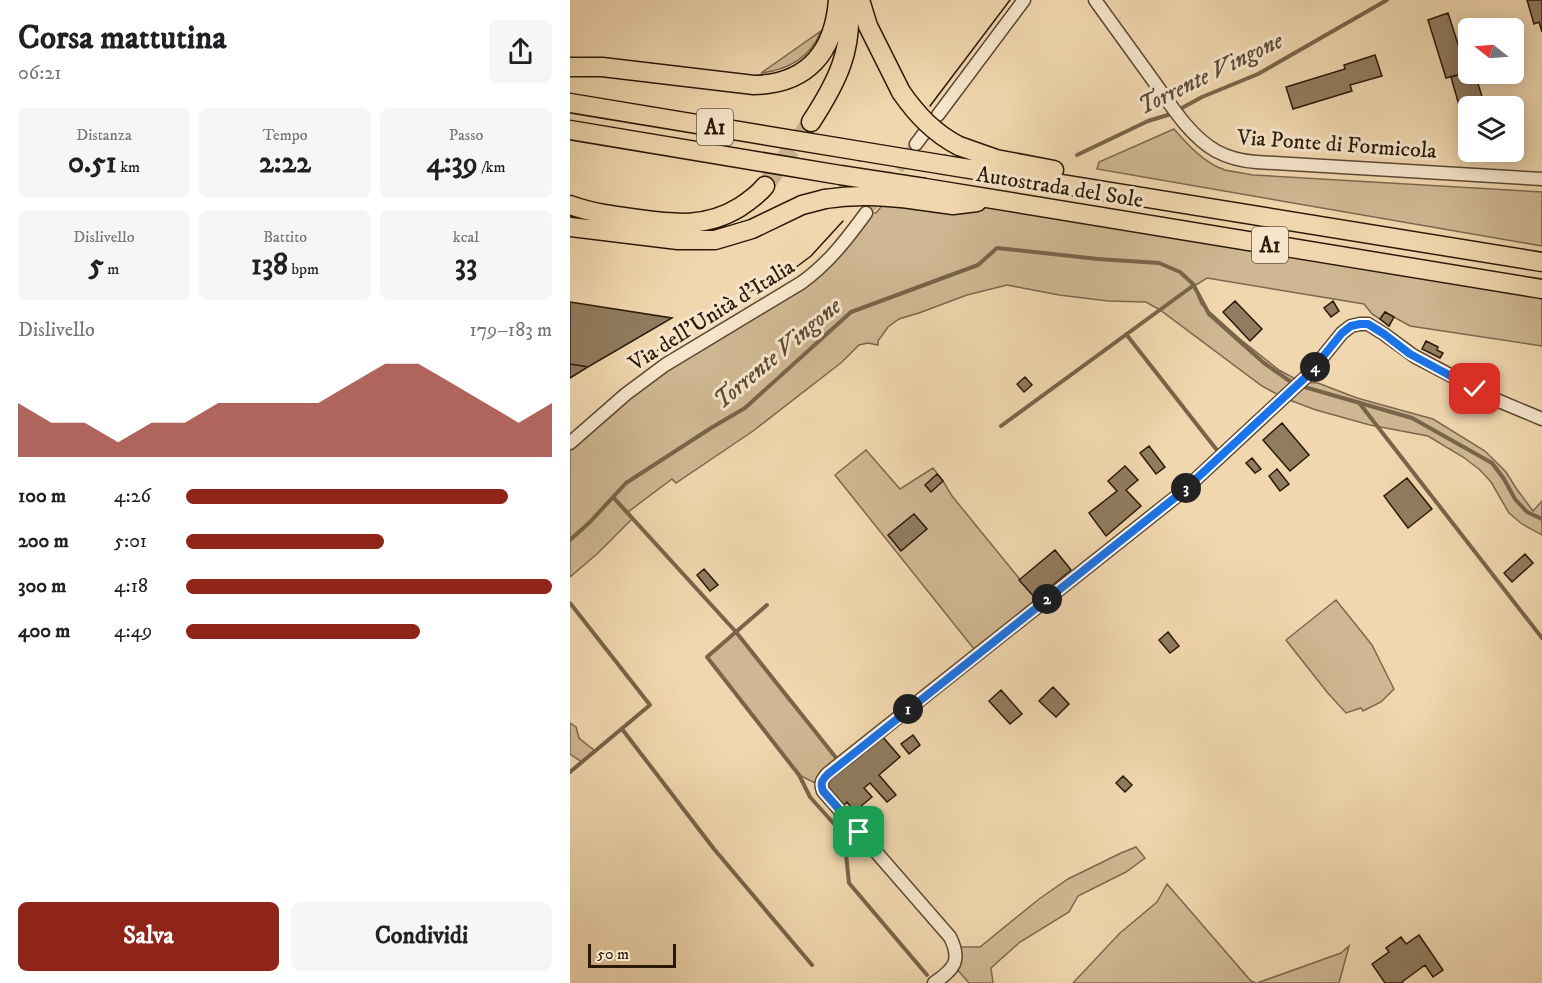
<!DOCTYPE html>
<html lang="it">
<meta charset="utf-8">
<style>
body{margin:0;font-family:"IM FELL DW Pica",serif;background:#f6f6f6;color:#202124;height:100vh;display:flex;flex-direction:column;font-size:22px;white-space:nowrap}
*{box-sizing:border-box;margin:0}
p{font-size:20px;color:#757577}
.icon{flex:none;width:33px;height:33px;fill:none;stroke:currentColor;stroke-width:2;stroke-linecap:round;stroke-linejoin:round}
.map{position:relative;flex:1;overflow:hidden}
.side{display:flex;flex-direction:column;background:#fff;width:570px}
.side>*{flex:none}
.needle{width:39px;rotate:287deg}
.controls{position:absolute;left:888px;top:18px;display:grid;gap:12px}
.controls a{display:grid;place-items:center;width:66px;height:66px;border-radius:9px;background:#fff;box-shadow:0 3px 15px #0003;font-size:30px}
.scale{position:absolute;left:18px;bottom:15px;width:88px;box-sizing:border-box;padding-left:6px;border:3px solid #2a1908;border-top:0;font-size:16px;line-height:21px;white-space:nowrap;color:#2a1908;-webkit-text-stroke:4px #f6e5cb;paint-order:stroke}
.pin{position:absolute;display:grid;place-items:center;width:51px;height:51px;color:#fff;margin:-26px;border-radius:12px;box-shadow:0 3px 9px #0006}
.km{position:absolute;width:30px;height:30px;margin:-15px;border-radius:50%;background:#222;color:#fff;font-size:16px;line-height:30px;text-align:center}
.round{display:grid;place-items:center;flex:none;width:63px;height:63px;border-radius:9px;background:#f6f6f6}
.overview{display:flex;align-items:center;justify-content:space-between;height:102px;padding:0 18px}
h1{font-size:33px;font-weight:800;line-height:45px}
.metrics{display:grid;grid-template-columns:repeat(3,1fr);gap:9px;height:102px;padding:6px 18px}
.metrics div{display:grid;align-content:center;border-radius:9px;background:#f6f6f6;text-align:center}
.metrics b{font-size:30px;font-weight:800}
.metrics small{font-size:16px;font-weight:400}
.metrics p{font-size:16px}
.chart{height:168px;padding:12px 18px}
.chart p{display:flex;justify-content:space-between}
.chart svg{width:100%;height:108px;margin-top:6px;fill:#8f2418;opacity:.7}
.cta{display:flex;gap:12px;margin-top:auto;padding:12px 18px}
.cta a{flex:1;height:69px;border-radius:9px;background:#8f2418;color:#fff;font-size:24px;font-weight:800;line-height:69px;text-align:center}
.cta a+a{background:#f6f6f6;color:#202124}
ul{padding:0 18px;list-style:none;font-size:20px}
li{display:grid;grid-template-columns:96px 72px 1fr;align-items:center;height:45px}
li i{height:15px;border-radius:8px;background:#8f2418}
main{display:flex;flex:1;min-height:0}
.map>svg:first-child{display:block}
</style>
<main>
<section class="side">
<div class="overview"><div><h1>Corsa mattutina</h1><p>06:21</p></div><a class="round"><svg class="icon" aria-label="share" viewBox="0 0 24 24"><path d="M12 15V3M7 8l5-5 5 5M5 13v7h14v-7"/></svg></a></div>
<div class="metrics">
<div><p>Distanza</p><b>0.51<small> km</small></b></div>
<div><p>Tempo</p><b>2:22</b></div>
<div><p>Passo</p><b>4:39<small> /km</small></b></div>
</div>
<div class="metrics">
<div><p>Dislivello</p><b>5<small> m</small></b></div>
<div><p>Battito</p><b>138<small> bpm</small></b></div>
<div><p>kcal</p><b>33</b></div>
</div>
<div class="chart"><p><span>Dislivello</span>179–183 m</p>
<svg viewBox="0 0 160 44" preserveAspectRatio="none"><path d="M0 44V22L10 30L20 30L30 38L40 30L50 30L60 22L70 22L80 22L90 22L100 14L110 6L120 6L130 14L140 22L150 30L160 22V44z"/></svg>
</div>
<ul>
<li><b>100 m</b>4:26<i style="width:88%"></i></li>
<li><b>200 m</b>5:01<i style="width:54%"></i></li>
<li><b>300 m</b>4:18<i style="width:100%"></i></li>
<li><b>400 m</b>4:49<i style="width:64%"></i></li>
</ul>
<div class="cta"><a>Salva</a><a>Condividi</a></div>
</section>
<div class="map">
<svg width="972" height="983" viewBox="0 0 972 983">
<rect width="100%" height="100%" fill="#f1d7af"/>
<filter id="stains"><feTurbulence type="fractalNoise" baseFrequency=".00333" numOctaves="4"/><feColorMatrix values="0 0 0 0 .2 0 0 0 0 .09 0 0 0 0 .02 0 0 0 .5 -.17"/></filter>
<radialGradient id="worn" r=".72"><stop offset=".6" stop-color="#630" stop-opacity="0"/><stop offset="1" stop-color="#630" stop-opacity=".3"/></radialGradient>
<!-- green -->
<path fill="#cfb793" stroke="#7c684e" stroke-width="1.5" d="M251,31C241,57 218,70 191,73Z
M604,129C618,145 634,163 655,170C664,172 674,173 683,175L972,192V246L527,169L529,162Z
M319,197L428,200L972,295V346L840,326L815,312L810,319L802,314L794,304L637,278L624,286L631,304L670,339L709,370L731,382L748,383L787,398L863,419L915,451L936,472L946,488L963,511L972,501V535L952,524L939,513L921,482L910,470L893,457L858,436L800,425L746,410L714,398L692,386L590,310L576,302L538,301L489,295L437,285L397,295L349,313L329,319L318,327L308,341V345L298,343L289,345L272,362L183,431L106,483L102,479L58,512L63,518L28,553L0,577V443L41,407L231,283L296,213H306Z
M296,450L330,489L363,468L373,481L382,496L470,604L408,654L265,475Z
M766,600L802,645L824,689L811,702L793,711L791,708L776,713L757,692L716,640Z
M166,632L267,759L251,786L229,775L137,657Z
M0,723L6,727L9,738L25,751L12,762L0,754Z
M566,847L575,858L556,872L508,896L499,912L450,942L421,968L423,983H399L384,966L385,947H410L469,899L498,879L551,853Z
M597,884L681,981L686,983H503L550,933L587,902Z
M779,946L769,983H687L771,953Z"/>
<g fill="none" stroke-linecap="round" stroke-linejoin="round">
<!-- stream -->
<path stroke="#79644a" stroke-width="4" d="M507,155L578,121L601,114L632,97L688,74L817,0
M556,334L646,449
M731,386L842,418L922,463L934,479L945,499L957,512L972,519
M790,404L972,638
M431,426L624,285
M43,497L166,632L267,759
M0,540L20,522L56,483L141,428L175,408L281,312L408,265L427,248L528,259L589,263L610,272L623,284L639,314L694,363L724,384
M0,603L80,705L0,772
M197,605L137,657L229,775L240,797L274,835L279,883L357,975
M52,729L144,849L242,965"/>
</g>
<!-- building -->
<path fill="#917c5f" stroke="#2a1908" stroke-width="1.5" d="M957,0H972V32L969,22L964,24Z
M878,13L897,72L876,78L858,20Z
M805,55L812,76L780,85L782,91L723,109L716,87L775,69L774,65Z
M897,72H898V74H905L915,106H898V137L881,77Z
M665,301L692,329L680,341L653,312Z
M763,301L769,311L761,317L754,308Z
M0,302L102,318L18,367L0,364Z
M815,312L824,317L819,326L810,319Z
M856,341L868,347L867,350L873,353L870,358L852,349Z
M0,364L18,367L0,378Z
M914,367L927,371L925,380L921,378L920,383L910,380Z
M455,377L462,385L454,392L447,384Z
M712,423L739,455L720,471L693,440Z
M579,446L595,467L586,474L570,453Z
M682,458L691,469L685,473L676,463Z
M555,466L568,480L556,490L571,506L536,536L519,513L547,491L538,481Z
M707,469L719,484L710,491L699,476Z
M367,474L373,481L361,492L355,485Z
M837,478L862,509L838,528L814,496Z
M344,514L357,529L331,551L318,535Z
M485,550L501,570L466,599L449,580Z
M955,554L963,563L942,582L934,573Z
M134,569L148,585L140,591L127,575Z
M598,632L609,646L600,653L589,640Z
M483,687L499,704L486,717L469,701Z
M431,690L452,714L440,724L419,701Z
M343,735L350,745L339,754L331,744Z
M312,736L330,757L309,775L326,795L317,802L300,783L294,788L302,797L290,807L307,827L299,834L283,815L285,812L277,802L273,806L255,784Z
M553,776L562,785L555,792L546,783Z
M849,935L873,970L863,977L855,965L832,982L833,983H815L802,964L819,952L816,948L831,937L836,944Z"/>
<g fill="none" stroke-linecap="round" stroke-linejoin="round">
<!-- minor-tunnel -->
<path stroke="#c9b18e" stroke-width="12" stroke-dasharray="12 6" stroke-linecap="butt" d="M296,213L346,144"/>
<!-- highway-tunnel -->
<path stroke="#c9b18e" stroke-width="18" stroke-dasharray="18 9" stroke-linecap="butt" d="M195,186L241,122"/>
<!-- minor casing -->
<g stroke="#5c4832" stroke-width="15">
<path id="minor" d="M525,0C545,28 565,55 585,83C602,107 620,136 646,151C659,158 672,161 686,162L972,179
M368,115L454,0
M346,144L355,132
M0,443L56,394L95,365L231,283C258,264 277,239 296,213
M364,983C384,969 392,961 380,937L253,791C250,783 252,780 257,774L612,492L738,375L772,333L781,326L790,324H798L814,334L844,356L929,401L972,419"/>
</g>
<!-- highway casing -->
<g stroke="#2a1908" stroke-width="21">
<path id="highway" d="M290,0L298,26L331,92
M0,67H32L184,85C238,84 264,52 268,0
M0,103L290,151
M241,122C267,82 284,49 278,0
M0,130L270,175
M389,146L426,159L484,170
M375,165L972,262
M355,188L972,289
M347,200L383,205L407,202
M0,205C22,213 45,216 68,219C105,224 136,228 170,207C179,201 188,195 195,186
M0,227L108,240H145L182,229L232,205L255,199"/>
</g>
<!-- minor -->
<use href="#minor" stroke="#f6e5cb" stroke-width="12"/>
<!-- highway -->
<use href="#highway" stroke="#f1d7af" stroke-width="18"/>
<!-- tram -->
<path stroke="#2a1908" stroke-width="1.5" d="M360,106L440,0
M217,274L241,256L273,221
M170,295L201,283
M87,351L113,328"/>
<!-- highway-bridge casing -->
<g stroke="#2a1908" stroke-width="21" stroke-linecap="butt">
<path id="highway-bridge" d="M331,92C347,115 364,133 389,146
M290,151L375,165
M270,175L355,188
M255,199C287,194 315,196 347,200"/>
</g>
<!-- highway-bridge -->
<use href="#highway-bridge" stroke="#f1d7af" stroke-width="18"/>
</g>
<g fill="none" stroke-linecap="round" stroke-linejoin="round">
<!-- route casing -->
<g stroke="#fff" stroke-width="12">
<path id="route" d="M289,832L253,791C250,783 252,780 258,774L612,492L738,375L772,333L781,326L790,324H798L814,334L840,354L905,389"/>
</g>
<!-- route -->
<use href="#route" stroke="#1a73e8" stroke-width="8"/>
</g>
<g text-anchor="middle" stroke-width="6" stroke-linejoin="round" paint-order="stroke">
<!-- shield labels -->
<g fill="#f6e5cb" stroke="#675642" stroke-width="1.5">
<rect x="127" y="109" width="36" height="36" rx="4.5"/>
<rect x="682" y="227" width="36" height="36" rx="4.5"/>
</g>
<g font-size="21" font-weight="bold" fill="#2a1908">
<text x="145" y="134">A1</text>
<text x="700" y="252">A1</text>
</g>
<!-- street labels -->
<g font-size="22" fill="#2a1908" stroke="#f6e5cb">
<text transform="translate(767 143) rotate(4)" y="8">Via Ponte di Formicola</text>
<text transform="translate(490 186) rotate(9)" y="8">Autostrada del Sole</text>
<text transform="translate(141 314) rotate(-32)" y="8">Via dell'Unità d'Italia</text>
</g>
<!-- water labels -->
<g font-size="24" font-style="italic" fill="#5e4b34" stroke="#f6e5cb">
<text transform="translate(640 73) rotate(-26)" y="8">Torrente Vingone</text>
<text transform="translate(207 353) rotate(-40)" y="8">Torrente Vingone</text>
</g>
</g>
<rect width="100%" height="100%" filter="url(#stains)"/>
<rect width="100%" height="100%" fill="url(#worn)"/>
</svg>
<div class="controls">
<a><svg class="needle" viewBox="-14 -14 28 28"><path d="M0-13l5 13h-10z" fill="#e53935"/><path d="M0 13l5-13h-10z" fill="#757577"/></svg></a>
<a><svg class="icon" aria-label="layers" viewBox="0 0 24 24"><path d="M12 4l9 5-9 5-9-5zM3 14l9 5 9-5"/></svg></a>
</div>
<div class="scale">50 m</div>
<div class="pin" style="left:289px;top:832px;background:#1e9e55"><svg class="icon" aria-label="arrive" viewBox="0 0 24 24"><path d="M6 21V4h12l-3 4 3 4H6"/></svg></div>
<div class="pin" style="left:905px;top:389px;background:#d93025"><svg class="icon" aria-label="check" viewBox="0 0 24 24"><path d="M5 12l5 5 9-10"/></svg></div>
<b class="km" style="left:338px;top:709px">1</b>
<b class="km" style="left:477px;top:599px">2</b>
<b class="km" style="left:616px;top:488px">3</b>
<b class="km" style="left:745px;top:367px">4</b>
</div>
</main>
